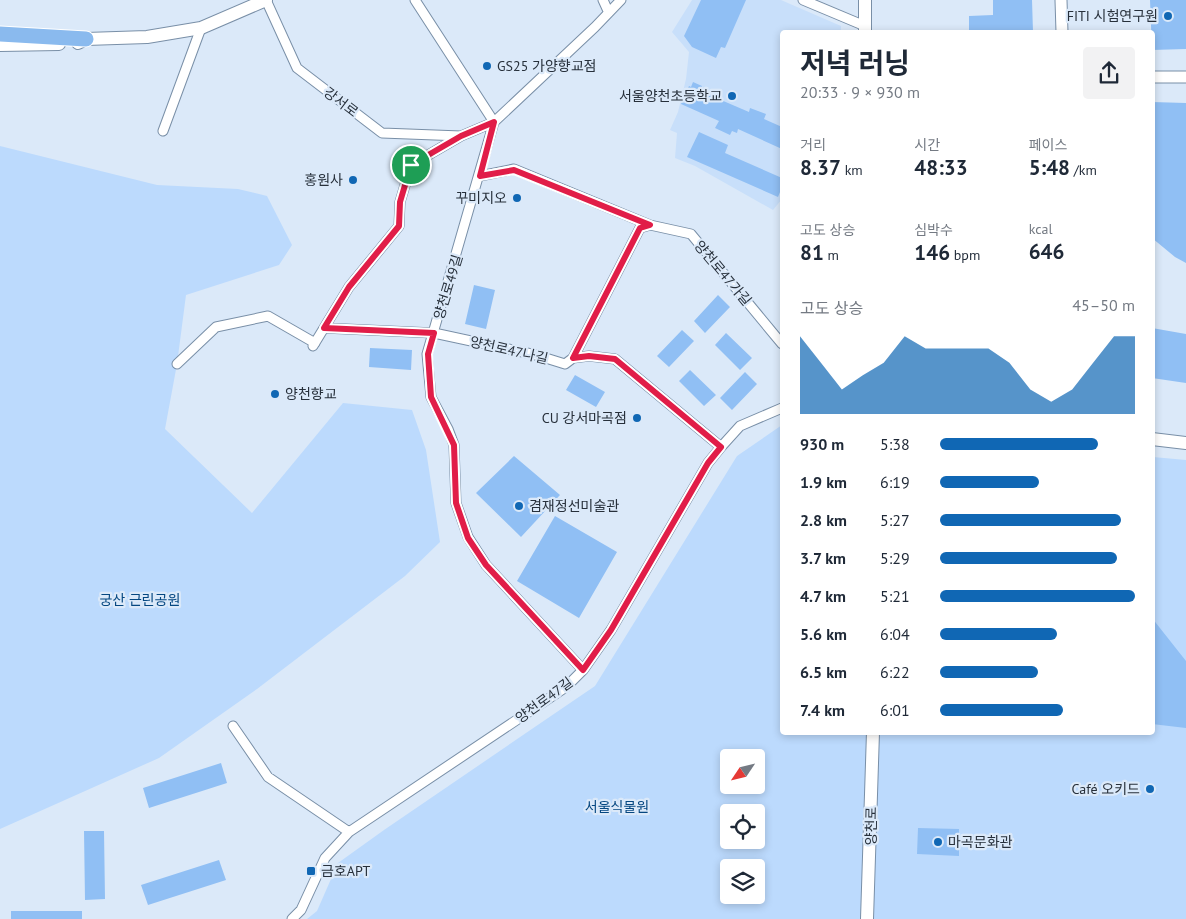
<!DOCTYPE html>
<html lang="ko">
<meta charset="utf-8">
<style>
body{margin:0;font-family:"PT Sans","Noto Sans KR",sans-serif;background:#f2f2f3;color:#1f2937;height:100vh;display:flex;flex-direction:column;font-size:19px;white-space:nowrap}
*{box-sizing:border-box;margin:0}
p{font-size:16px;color:#747a83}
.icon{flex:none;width:28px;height:28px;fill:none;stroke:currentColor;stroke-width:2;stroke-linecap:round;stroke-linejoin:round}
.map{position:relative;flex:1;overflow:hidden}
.sheet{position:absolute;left:780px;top:30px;width:375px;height:705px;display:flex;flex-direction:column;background:#fff;border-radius:5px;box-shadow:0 2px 8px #0003}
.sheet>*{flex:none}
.needle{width:32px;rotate:235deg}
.fabs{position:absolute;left:720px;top:749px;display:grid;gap:10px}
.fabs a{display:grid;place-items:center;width:45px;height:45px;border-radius:5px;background:#fff;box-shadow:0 2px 8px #0003;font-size:25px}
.pin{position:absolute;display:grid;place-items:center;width:42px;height:42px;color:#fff;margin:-21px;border:2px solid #fff;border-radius:50%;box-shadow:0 1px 5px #0007}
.round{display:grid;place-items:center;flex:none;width:52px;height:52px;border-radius:5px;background:#f2f2f3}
.headline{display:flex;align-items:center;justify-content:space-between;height:85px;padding:0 20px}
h1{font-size:28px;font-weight:700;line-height:38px}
.metrics{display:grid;grid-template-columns:repeat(3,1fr);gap:8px;height:85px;padding:5px 20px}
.metrics div{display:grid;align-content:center}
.metrics b{font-size:21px;font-weight:700}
.metrics small{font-size:14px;font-weight:400}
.metrics p{font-size:14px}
.chart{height:140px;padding:10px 20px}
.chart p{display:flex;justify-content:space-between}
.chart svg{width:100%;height:90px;margin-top:5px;fill:#1067b4;opacity:.7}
ul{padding:0 20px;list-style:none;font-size:16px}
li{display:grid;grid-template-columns:80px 60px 1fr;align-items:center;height:38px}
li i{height:12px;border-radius:6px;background:#1067b4}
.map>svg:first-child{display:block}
</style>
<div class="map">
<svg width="1186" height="919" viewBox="0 0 1186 919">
<rect width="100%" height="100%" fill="#dbe9f9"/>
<!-- built -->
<path fill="#c8dffa" d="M692,0H781L841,26V32H782V199L773,210L695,166L675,158L677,133L670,130L678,112L686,79L689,52L672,32Z"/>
<!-- green -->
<path fill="#bcdafd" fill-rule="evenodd" d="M0,146L157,185L238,189L267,196L292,245L279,265L186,295L177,364L165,429L252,513L343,403L412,410L426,450L440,542L405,576L257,689L159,758L0,829Z
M782,425V732H1152L1153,457L1186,460V919H307L317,911L338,863L384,830L595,686L737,456ZM729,758H756V785H729ZM729,812H756V840H729ZM729,868H756V895H729Z"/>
<!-- building -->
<path fill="#90bff4" d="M701,0H746L725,48L721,47L716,58L692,47L684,36Z
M993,0H1032L1033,32H969V16L993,15Z
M1150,0H1186V49L1152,50Z
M693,82L702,86L700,91L749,112L750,108L766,114L764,119L782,127V149L738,129L737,133L732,131L730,135L715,128L719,121L681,104L689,86L691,87Z
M1152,102L1186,103V263L1175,257L1152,238Z
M699,132L728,145L725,153L782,178V187L778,197L687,157Z
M474,285L495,290L486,329L465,324Z
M718,295L730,307L705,333L694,321Z
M1152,328L1186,334V383L1152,378Z
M682,330L694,341L669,367L657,356Z
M726,333L752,358L740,370L715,345Z
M370,348L412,350L411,370L369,367Z
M690,370L716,395L704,406L679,381Z
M745,372L757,384L732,410L720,398Z
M575,375L605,392L596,407L566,390Z
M514,456L560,495L521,537L476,493Z
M555,516L617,552L579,618L517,581Z
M1152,618L1186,661V728L1152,724Z
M221,763L227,783L149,808L143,788Z
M918,828L959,829V856L917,854Z
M84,831H104L105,899L85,900Z
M219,860L226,880L148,905L141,885Z
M11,911H82V919H11Z"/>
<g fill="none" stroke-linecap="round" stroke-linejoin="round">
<!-- minor casing -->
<g stroke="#798fa7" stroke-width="11">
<path id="minor" d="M266,0L297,68L382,133L461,136
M603,0L608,11
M803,0L865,26
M163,131L201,28
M480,176L514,169L650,225L691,234L782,344
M324,328L434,333L536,355L565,364L573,358L589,356L615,359L721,447
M313,346L349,287L399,226L400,202L411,165L461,136L494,122L415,0
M573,358L640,228L650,225
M177,364L216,327L268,316L315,343
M583,670L486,565L468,537L456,503L454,445L448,429L431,397L427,354L494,122L595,27L621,0
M233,726L268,777L349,832
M292,919L301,910L325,858L349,832L566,687L583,670L611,630L708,463L721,447L740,426L782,408"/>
</g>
<!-- tertiary casing -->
<g stroke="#798fa7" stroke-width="13">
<path id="tertiary" d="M1061,0L1062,32
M1152,77H1186"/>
</g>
<!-- secondary casing -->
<g stroke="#798fa7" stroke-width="14">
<path id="secondary" d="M865,0V32
M78,43L86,39L147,37L201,28L266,0
M0,45L59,44
M1152,439L1186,443
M867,919L873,732"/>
</g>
<!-- trunk casing -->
<g stroke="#fff" stroke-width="17">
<path id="trunk" d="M0,34L86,39"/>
</g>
<!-- minor -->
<use href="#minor" stroke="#fff" stroke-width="9"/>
<!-- tertiary -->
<use href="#tertiary" stroke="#fff" stroke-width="11"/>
<!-- secondary -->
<use href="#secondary" stroke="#fff" stroke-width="12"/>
<!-- trunk -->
<use href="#trunk" stroke="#8abaee" stroke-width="15"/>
</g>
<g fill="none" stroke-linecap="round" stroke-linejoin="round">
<!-- route casing -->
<g stroke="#fff" stroke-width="10">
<path id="route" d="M494,122L480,176L514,170L650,225L640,228L573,358L589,356L615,359L721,447L708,463L611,630L583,670L486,565L468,538L456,503L454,445L431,397L428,354L434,333L324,328L349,287L399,226L400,202L411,165L461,136Z"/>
</g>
<!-- route -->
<use href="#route" stroke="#e11d48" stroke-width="6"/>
</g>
<!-- markers -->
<g fill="#1067b4" stroke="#dbe9f9" stroke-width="2">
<circle cx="1168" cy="16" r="5"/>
<circle cx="487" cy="66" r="5"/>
<circle cx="732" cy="96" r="5"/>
<circle cx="353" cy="180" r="5"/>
<circle cx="517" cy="198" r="5"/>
<circle cx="275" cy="394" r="5"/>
<circle cx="637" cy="418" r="5"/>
<circle cx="519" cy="506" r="5"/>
<circle cx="1150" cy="789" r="5"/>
<circle cx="938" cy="842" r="5"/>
<rect x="306" y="866" width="10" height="10" rx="2.5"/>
</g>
<g text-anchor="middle" stroke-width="4.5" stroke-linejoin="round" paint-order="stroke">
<!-- poi labels -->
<g font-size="14" fill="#27303b" stroke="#dbe9f9" text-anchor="end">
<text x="1158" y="21">FITI 시험연구원</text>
<text x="497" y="71" text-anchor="start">GS25 가양향교점</text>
<text x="722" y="101">서울양천초등학교</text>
<text x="343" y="185">홍원사</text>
<text x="507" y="203">꾸미지오</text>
<text x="285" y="399" text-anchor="start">양천향교</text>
<text x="627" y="423">CU 강서마곡점</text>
<text x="529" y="511" text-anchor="start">겸재정선미술관</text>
<text x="1140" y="794">Café 오키드</text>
<text x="948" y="847" text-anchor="start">마곡문화관</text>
<text x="321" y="876" text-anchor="start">금호APT</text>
</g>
<!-- street labels -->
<g font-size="14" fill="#27303b" stroke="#dbe9f9">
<text transform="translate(341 102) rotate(37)" y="5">강서로</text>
<text transform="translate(723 273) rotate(50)" y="5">양천로47가길</text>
<text transform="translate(448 287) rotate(-73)" y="5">양천로49길</text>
<text transform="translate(509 350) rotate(13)" y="5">양천로47나길</text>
<text transform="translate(544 700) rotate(-36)" y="5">양천로47길</text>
<text transform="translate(871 826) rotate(-89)" y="5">양천로</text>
</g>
<!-- park labels -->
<g font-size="14" fill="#054781" stroke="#dbe9f9">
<text x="140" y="605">궁산 근린공원</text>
<text x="617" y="812">서울식물원</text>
</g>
</g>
</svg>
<div class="fabs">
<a><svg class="needle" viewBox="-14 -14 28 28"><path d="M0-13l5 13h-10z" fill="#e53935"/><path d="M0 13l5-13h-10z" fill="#747a83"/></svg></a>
<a><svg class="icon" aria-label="locate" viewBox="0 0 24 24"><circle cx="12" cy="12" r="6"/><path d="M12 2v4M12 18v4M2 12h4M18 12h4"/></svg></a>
<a><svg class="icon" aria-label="layers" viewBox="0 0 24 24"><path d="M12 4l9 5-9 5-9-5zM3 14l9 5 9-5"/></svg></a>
</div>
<div class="pin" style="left:411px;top:165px;background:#1e9e55"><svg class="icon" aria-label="arrive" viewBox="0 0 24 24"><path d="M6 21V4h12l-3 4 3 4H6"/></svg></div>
<section class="sheet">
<div class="headline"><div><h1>저녁 러닝</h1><p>20:33 · 9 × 930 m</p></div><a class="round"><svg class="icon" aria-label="share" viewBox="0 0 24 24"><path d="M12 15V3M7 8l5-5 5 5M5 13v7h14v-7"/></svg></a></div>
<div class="metrics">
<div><p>거리</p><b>8.37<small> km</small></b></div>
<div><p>시간</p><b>48:33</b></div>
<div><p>페이스</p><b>5:48<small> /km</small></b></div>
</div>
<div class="metrics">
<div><p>고도 상승</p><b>81<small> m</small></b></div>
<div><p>심박수</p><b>146<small> bpm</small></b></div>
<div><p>kcal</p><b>646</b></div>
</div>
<div class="chart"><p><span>고도 상승</span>45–50 m</p>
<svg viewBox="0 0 160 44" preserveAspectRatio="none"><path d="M0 44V6L10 19L20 32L30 25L40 19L50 6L60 12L70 12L80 12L90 12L100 19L110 32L120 38L130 32L140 19L150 6L160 6V44z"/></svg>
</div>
<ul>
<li><b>930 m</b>5:38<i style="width:81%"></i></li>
<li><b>1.9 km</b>6:19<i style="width:51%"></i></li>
<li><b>2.8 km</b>5:27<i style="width:93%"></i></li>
<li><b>3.7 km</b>5:29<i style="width:91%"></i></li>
<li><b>4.7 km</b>5:21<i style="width:100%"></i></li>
<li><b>5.6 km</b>6:04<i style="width:60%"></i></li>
<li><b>6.5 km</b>6:22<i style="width:50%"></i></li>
<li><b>7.4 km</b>6:01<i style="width:63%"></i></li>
</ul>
</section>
</div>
